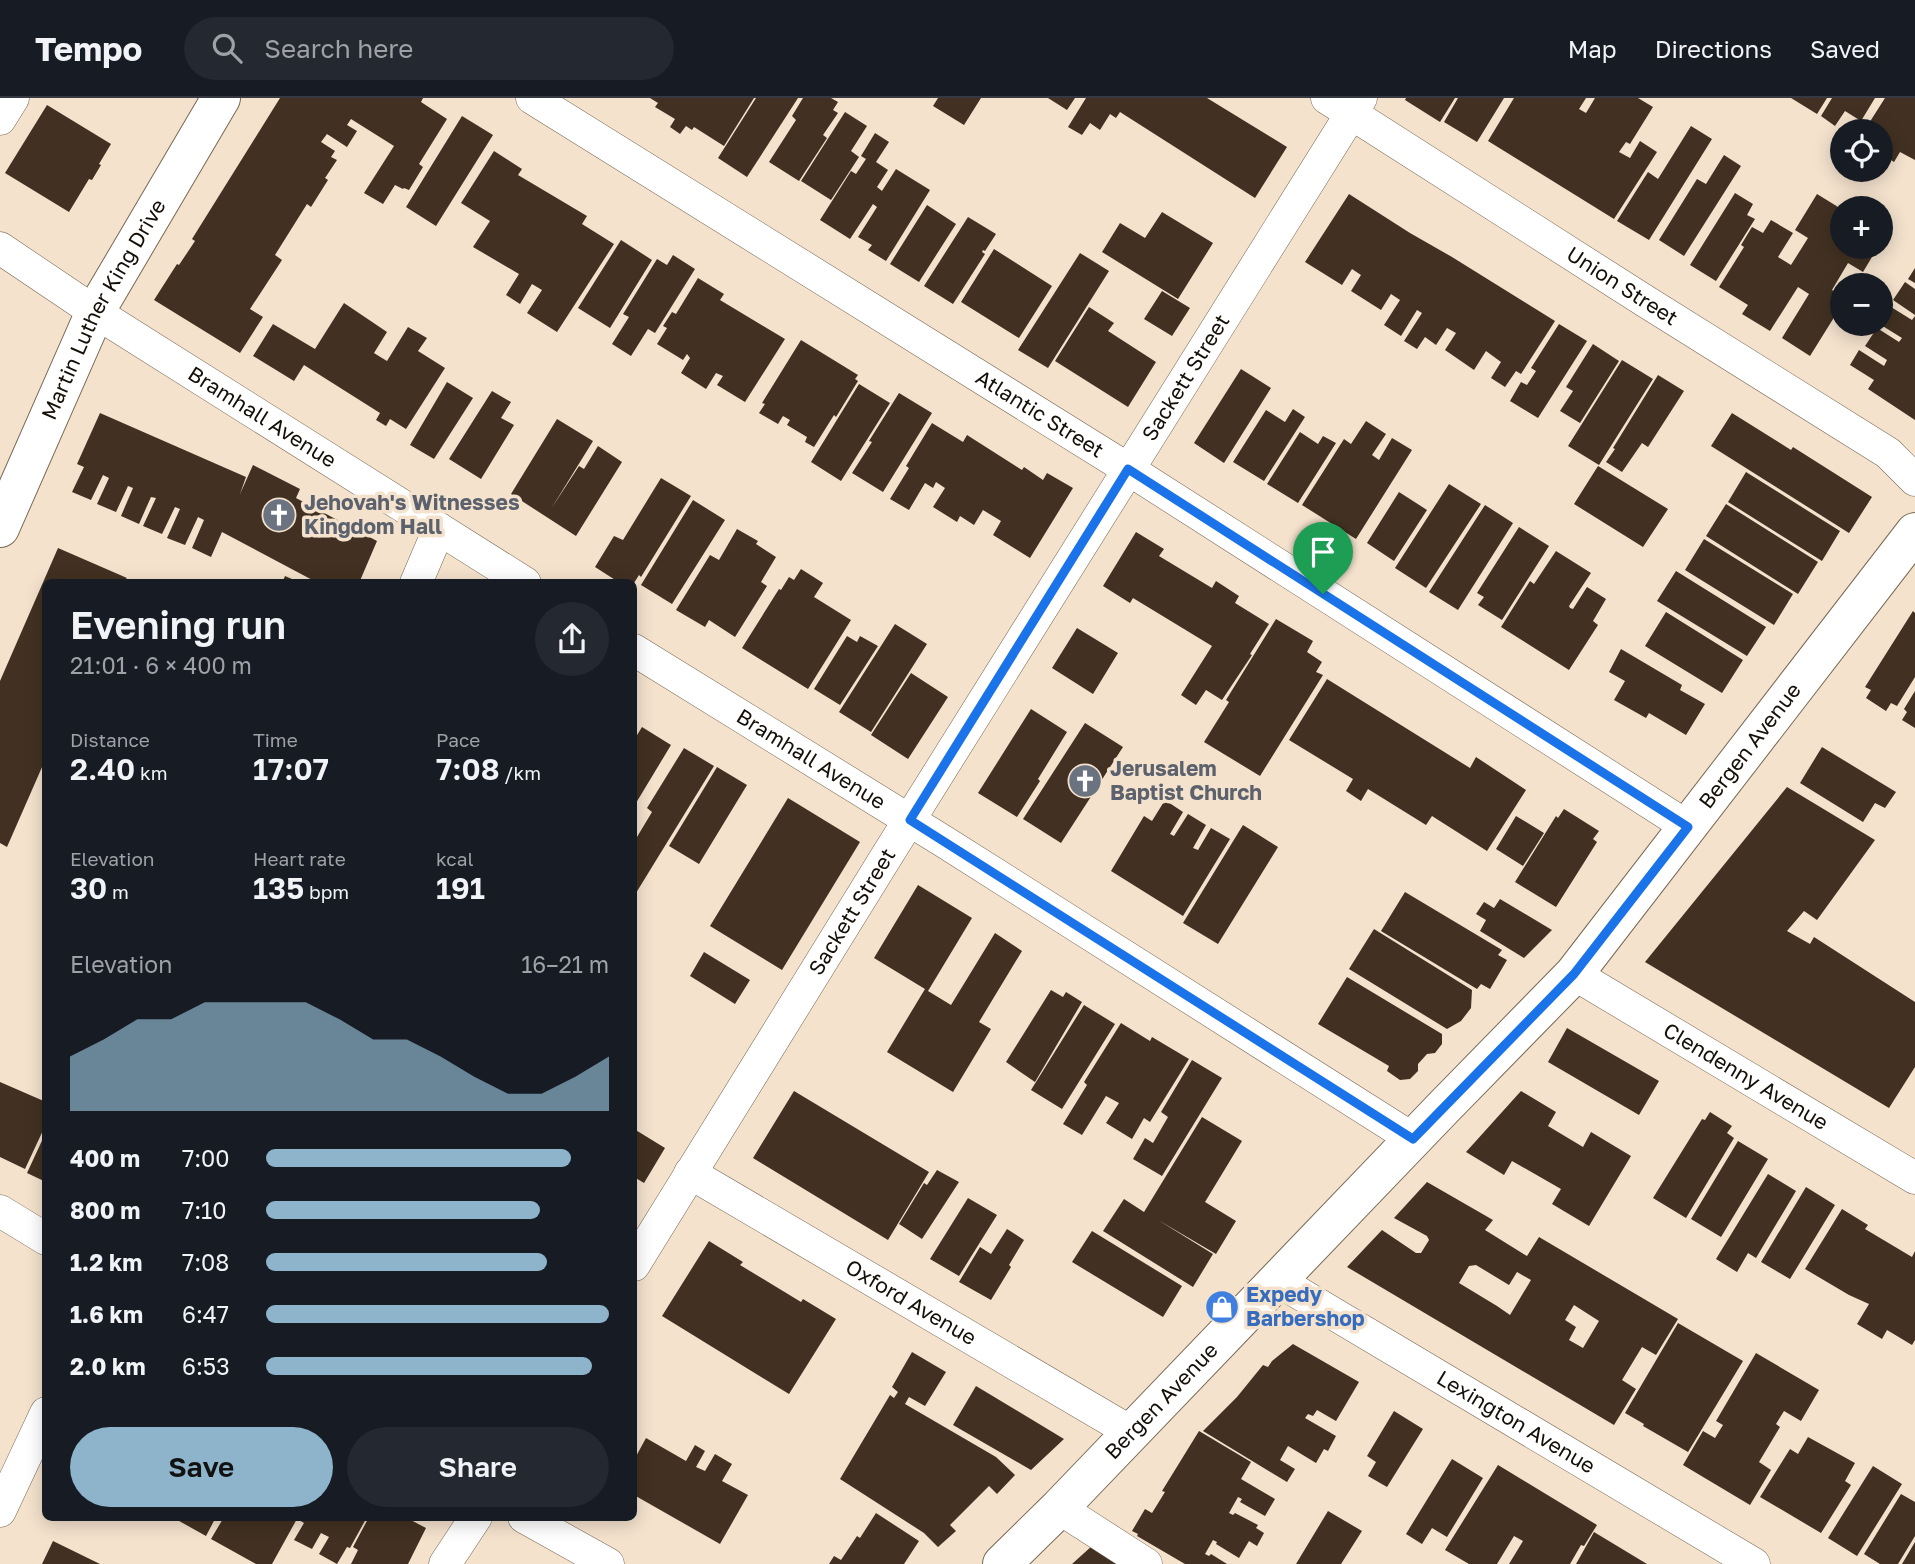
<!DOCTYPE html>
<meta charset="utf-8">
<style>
body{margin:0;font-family:"Golos Text",sans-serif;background:#242831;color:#f1f3f6;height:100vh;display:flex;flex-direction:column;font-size:26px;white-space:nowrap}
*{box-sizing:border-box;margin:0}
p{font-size:23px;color:#9ea1a6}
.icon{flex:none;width:38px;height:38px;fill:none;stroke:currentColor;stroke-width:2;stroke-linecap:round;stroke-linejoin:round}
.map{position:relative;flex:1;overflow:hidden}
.drawer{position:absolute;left:42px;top:481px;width:595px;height:942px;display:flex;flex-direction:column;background:#171b24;border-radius:10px;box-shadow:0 4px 18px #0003}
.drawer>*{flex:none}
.tools{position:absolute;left:1830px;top:21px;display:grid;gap:14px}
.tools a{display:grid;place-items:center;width:63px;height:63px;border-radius:50%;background:#171b24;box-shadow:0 4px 18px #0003;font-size:35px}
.pin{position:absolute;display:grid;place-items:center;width:60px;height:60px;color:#fff;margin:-72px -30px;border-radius:50% 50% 50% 0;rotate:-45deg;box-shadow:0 0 7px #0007}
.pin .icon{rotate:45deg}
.round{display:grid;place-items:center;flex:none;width:74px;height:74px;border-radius:37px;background:#242831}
.overview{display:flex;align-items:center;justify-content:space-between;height:119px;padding:0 28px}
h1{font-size:38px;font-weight:600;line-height:52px}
.figures{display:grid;grid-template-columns:repeat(3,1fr);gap:10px;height:119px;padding:7px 28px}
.figures div{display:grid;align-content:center}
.figures b{font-size:30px;font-weight:600}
.figures small{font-size:19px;font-weight:400}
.figures p{font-size:19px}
.chart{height:196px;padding:14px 28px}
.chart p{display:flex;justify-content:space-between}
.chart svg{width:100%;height:126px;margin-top:7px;fill:#8db4cb;opacity:.7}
.action{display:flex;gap:14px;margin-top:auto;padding:14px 28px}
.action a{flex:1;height:80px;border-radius:42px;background:#8db4cb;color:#111;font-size:28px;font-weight:600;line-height:80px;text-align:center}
.action a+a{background:#242831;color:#f1f3f6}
ul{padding:0 28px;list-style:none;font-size:23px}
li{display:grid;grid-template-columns:112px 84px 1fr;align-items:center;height:52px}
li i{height:18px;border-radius:9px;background:#8db4cb}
header{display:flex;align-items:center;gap:42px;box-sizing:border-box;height:98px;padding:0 35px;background:#171b24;border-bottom:2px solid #363941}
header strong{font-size:33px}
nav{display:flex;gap:38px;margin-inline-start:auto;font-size:24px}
.search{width:490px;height:63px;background:#242831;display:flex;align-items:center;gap:18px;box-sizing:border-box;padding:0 24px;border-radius:38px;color:#9ea1a6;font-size:26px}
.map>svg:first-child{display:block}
</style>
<header>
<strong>Tempo</strong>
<div class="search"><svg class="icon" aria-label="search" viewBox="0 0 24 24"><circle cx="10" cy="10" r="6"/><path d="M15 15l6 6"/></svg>Search here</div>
<nav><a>Map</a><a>Directions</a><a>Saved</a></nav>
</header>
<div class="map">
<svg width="1915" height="1466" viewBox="0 0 1915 1466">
<rect width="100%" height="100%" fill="#f4e2cd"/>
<!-- building -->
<path fill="#423122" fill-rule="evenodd" d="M280,0H423L421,4L447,21L419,66L423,69L409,92L404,90L403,91L395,87L383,106L364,95L394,48L351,21L347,27L357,33L347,49L327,36L321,44L335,53L331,59L337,62L325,80L328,82L311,109L307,106L275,157L282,162L250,211L263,219L240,255L154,202L177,166L179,167L195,143L192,141Z
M650,0H754L724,48L694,29L692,32L686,28L680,36L670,29L675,21L655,9L658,5Z
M756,0H798L747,79L718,60Z
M803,0H831L838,4L833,12L838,15L823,37L827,40L799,83L769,64L796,22L792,18Z
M938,0H981L964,27L933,8Z
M1048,0H1075L1067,12Z
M1086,0H1207L1287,49L1255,100L1120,14L1116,20L1110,16L1100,32L1090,25L1082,37L1068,29Z
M1406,0H1455L1440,24L1405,2Z
M1458,0H1504L1477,44L1444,24Z
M1514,0H1586L1579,11L1586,15L1595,0H1638L1653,9L1630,46L1626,44L1619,54L1630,60L1640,43L1657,54L1614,121L1488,43Z
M1791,0H1827L1817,16Z
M1832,0H1875L1861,23L1845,13L1835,28L1821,18Z
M1885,0H1915V62L1900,54L1894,64L1881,56V33H1864Z
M47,7L111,46L99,66L101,67L92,82L89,81L69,114L5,75Z
M845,14L867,28L851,53L859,59L831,102L801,83Z
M462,18L493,37L436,128L406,109Z
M1691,28L1712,41L1649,142L1617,123L1648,74L1658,81Z
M875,35L889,44L876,64L888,72L877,89L882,93L896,71L930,92L886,163L868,152L872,147L858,139L877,109L873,106L850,141L820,122L851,73L856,76L866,61L861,58Z
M494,53L522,71L518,77L587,118L582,126L614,146L557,234L527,215L542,192L532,186L520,206L506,197L519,176L473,149L490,123L461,105Z
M1724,57L1741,68L1684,158L1659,142L1697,81L1706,86Z
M1735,95L1753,106L1747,117L1755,121L1716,183L1690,167Z
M1349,96L1410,135L1452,159L1555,223L1521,276L1516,273L1505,289L1491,280L1501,264L1486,253L1474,272L1445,252L1456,235L1447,230L1436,247L1425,239L1417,251L1404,243L1422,215L1417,212L1401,238L1384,227L1400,202L1391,196L1381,212L1351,193L1361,177L1352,171L1342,187L1305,164Z
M1817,96L1843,112V149H1878L1863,174L1848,165L1832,192L1843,198V205L1810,258L1782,240L1809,196L1798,189L1770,233L1742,216L1748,207L1719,189L1744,149L1741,147L1752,129L1763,135L1771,122L1793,135L1778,159L1791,167L1808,140L1795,132Z
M927,107L956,126L919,184L890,166Z
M1162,114L1213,145L1178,201L1102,154L1120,125L1145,140Z
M968,119L996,136L985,153L983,152L982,154L985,156L953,206L924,188Z
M621,142L652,162L610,230L578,210Z
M994,151L1052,188L1019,240L961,204Z
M1080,155L1109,173L1048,270L1018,252Z
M673,157L695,171L655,235L648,231L631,258L612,246L629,219L623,216L657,161L667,167Z
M1915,170V185L1908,181Z
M698,180L724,196L720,202L785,241L745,304L717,287L723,278L716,275L706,291L681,275L690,260L687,256L683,262L657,246L667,230L663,228L672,214L676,216Z
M1905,184L1915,191V217L1893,202Z
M1162,193L1190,210L1172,238L1144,221Z
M344,205L387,234L374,255L382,260L387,263L408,229L427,240L418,253L445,270L406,331L390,321L386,328L376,322L380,315L304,267L294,283L253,258L273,226L315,251Z
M1089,209L1114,225L1108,233L1156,264L1128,309L1055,263Z
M1891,209L1912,222L1915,218V322L1868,291L1874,282L1850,267L1859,252L1884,268L1887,262L1865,248L1877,230L1899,244L1902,240L1881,227V224Z
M1559,226L1587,243L1538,320L1510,303L1521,284L1527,287L1536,273L1531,270Z
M801,242L858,277L855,281L858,283L836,319L834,317L814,349L805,344L807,339L787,327L790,322L783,318L778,326L759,315L765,306L762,305Z
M1593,246L1619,263L1580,325L1560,313L1573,293L1566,289Z
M1622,262L1653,281L1599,367L1568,348Z
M1241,271L1271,290L1224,365L1194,345Z
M1658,277L1684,293L1648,349L1642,345L1622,374L1606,364L1615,351L1613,350Z
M447,284L473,300L434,361L410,347Z
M859,286L890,305L841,383L811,364Z
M492,293L511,304L501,320L514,327L481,381L449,361Z
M899,295L932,315L883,394L852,375L872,344L869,343Z
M1293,311L1305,319L1264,383L1233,364L1266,312L1285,324Z
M100,315L246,379L240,396L253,367L300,391L296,400L377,443L359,485H318L222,434L211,459L192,450L204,422L198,419L185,447L167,440L180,411L175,409L162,436L143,428L156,400L151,399L139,426L121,418L133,390L128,388L116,414L97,406L109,380L103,377L91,402L72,394L84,369L77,366Z
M1732,315L1791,352L1793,349L1872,399L1849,435L1711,348Z
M557,321L593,343L551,411L579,368L584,371L598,348L622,364L576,438L511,396Z
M1366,323L1386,336L1372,357L1379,362L1392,340L1412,352L1356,441L1302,407L1344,341L1351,346Z
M932,325L963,344L967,337L1022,372L1024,369L1043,382L1047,375L1073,390L1030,460L993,437L1001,423L983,412L974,427L960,418L957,424L933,409L945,390L936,384L933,390L925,385L909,412L890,401L909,370L906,368Z
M1300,334L1318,346L1323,338L1336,345L1298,405L1267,386Z
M1598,368L1668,411L1643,449L1574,406Z
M1746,374L1840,433L1822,463L1728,404Z
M661,380L691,398L641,479L639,477L634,485H620L595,469L614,438L623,442Z
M1449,386L1481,406L1426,490L1395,470Z
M1399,394L1427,412L1394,463L1367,445Z
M693,402L725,422L672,506L641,487Z
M1726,406L1818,464L1798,496L1706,438Z
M1485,407L1513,425L1458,512L1429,494Z
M1519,429L1549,448L1502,522L1478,507L1484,499L1477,495Z
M737,431L758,443L756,446L776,459L761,484L767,488L735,539L709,522L705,529L676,512L710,457L719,462Z
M1136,434L1164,451L1159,458L1212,490L1216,483L1239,498L1235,505L1269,526L1250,556L1252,557L1222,602L1206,592L1196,607L1181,597L1212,548L1133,500L1130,505L1103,488Z
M1704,441L1793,496L1774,527L1685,472Z
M58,450L127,480L122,485H46V660L7,749L0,745V583Z
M1556,453L1591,475L1569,508L1570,510L1573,511L1587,489L1606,501L1593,523L1598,527L1569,572L1501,529L1530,483L1534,486Z
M801,471L823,485L814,499L851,522L808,591L742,550L779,491L781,492L789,479L794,482Z
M1676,473L1766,529L1747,558L1657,503Z
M285,478L301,485H282Z
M1913,513L1915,515V579L1897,608L1891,605L1886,613L1866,600L1871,592L1865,589Z
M1666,514L1743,562L1722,595L1645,548Z
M1276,521L1313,543L1307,554L1322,564L1316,574L1323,577L1260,678L1204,644L1229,604L1226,602Z
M895,526L927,546L871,634L839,614Z
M1077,530L1118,555L1093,596L1052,570Z
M847,538L857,544L860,538L878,548L840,607L814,591Z
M1621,551L1682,587L1680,592L1705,606L1686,637L1649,615L1646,620L1614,602L1625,583L1609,574Z
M911,575L948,599L908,661L871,637Z
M1327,581L1470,670L1476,659L1526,692L1487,753L1432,718L1426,727L1368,691L1361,703L1346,693L1353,681L1289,642Z
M1915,593V630L1902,622L1907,614L1904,611Z
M1031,611L1067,634L1038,681L1040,683L1017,719L978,695Z
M1085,625L1123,649L1061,745L1023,721Z
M642,629L671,647L636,705L634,703V642Z
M1822,649L1896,694L1885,710L1875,705L1863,724L1800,685Z
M684,650L714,668L636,795L634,793V744L652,714L647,710Z
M717,669L747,687L699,766L669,748Z
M1787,689L1875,742L1817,822L1804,813L1787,833L1810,846L1814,839L1915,904V969L1889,1010L1645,864Z
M788,700L860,744L782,872L710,828Z
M1165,702L1183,714L1170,736L1174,738L1188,716L1206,727L1193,750L1198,752L1211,730L1230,741L1183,818L1111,773L1144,718L1152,723Z
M1564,711L1599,733L1593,741L1597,744L1556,809L1515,784L1556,718L1558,720Z
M1516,718L1544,735L1523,768L1496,751Z
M1243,727L1278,749L1218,846L1183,825Z
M918,787L972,820L928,893L951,907L995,835L1022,853L979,924L991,931L953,994L887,954L925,891L874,860Z
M1405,794L1502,852L1498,857L1507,862L1490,891L1481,886L1477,891L1381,833Z
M1500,801L1552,832L1524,860L1480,833L1486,822L1476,816L1484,804L1494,810Z
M1374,831L1472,892L1471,910L1461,923L1447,931L1349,871Z
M704,854L750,882L735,906L690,878Z
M1347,879L1442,936V946L1435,955L1427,956L1418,966V973L1410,981L1400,982L1387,973L1389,968L1318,926Z
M1051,892L1063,899L1066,894L1082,904L1035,984L1006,964Z
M1084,907L1115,926L1062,1011L1031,992Z
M1121,925L1150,943L1152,939L1189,961L1150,1024L1144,1020L1132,1041L1106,1025L1119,1005L1106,998L1082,1037L1063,1026L1087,987L1084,984Z
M1567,930L1659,983L1639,1017L1548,964Z
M1192,962L1222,980L1162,1078L1133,1061L1145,1040L1153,1045L1168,1019L1161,1014Z
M0,984L46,1004V1026L25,1071L0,1059Z
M794,993L929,1074L888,1142L753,1060Z
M1521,993L1556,1014L1548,1028L1583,1049L1591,1034L1631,1058L1589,1128L1552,1106L1561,1091L1512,1063L1504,1077L1466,1054Z
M1710,1014L1732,1028L1727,1035L1734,1040L1686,1120L1653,1100L1702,1021L1705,1022Z
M1202,1019L1242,1043L1205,1104L1236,1123L1216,1156L1158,1122L1213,1156L1193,1189L1103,1133L1124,1101L1144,1114Z
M634,1031L665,1050L644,1085L634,1079Z
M46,1034V1084L27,1075Z
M1738,1043L1768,1061L1721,1139L1691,1121Z
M937,1072L959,1084L922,1141L899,1126L924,1085L927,1087Z
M1768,1076L1796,1093L1756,1160L1748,1155L1737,1174L1716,1161Z
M1427,1084L1493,1122L1485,1132L1527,1158L1539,1139L1678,1221L1656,1257L1642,1249L1622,1282L1636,1291L1614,1327L1347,1169L1382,1132L1416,1155H1421L1429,1142L1427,1138L1394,1120ZM1476,1167L1509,1187L1517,1174L1531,1182L1510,1217L1497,1208L1459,1185L1469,1168ZM1574,1207L1599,1223L1583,1250L1569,1242L1576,1229L1565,1222Z
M1806,1089L1835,1107L1790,1181L1761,1164Z
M968,1100L997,1117L959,1178L930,1161Z
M1842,1111L1868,1127L1865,1131L1912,1159L1915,1153V1242L1912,1247L1887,1232L1882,1241L1857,1226L1869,1206L1849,1197L1805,1171Z
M1007,1131L1024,1142L1009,1167L1011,1169L991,1202L959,1184L980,1149L991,1156Z
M1092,1133L1182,1188L1163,1219L1072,1164Z
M709,1143L743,1164L740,1167L801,1204L803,1201L836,1221L789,1296L662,1218Z
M1678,1225L1743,1263L1688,1354L1643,1328L1644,1326L1625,1315Z
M1293,1246L1359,1284L1336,1323L1317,1312L1313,1318L1308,1316L1305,1320L1336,1338L1328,1353L1324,1351L1316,1365L1288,1348L1280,1362L1295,1371L1287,1384L1203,1333L1237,1299L1263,1267L1268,1269L1272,1263Z
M912,1254L946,1274L925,1308L909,1299L905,1306L996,1359L1015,1377L997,1396L989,1388L950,1427L956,1433L938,1449L924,1435L840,1381L890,1297L894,1300L898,1294L892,1289Z
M1756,1255L1819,1292L1801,1323L1784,1313L1776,1326L1780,1329L1759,1364L1771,1372L1750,1407L1683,1367L1703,1333L1715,1340L1723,1327L1716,1323Z
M976,1288L1064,1341L1031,1372L953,1327Z
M1394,1313L1423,1331L1387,1389L1368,1378L1376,1364L1367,1358Z
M1199,1333L1251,1364L1241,1381L1275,1401L1265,1418L1240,1404L1242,1401L1238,1399L1229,1415L1233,1417L1235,1415L1258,1427L1256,1430L1264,1435L1257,1448L1249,1443L1239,1460L1216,1446L1217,1444L1213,1442L1205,1456L1209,1458L1211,1456L1227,1466H1185L1137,1438L1138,1436L1132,1433L1145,1411L1152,1415L1165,1394L1162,1393Z
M1808,1339L1855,1365L1845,1383L1851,1387L1821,1435L1760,1399L1790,1351L1798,1356Z
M646,1340L686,1363L695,1347L705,1353L696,1369L705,1373L715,1356L732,1366L722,1383L748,1397L720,1446L634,1397V1362Z
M1452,1361L1483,1380L1447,1439L1432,1430L1422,1446L1406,1436Z
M1498,1367L1597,1427L1584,1448L1581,1447L1570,1466H1509L1523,1443L1514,1438L1497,1466H1469L1445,1452Z
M1873,1368L1902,1386L1857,1458L1828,1440Z
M1901,1396L1915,1404V1438L1898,1466H1880L1864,1456Z
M1328,1413L1362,1433L1341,1466H1296Z
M876,1415L919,1443L904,1466H829L834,1458L841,1462L857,1438L860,1440Z
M172,1419H216L206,1438Z
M224,1419H298L272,1466H256L211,1441Z
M301,1419H367L350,1450L347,1449L337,1466L319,1456L329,1439L321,1435L312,1451L294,1442L304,1425L299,1422Z
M369,1419H405L426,1430L408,1466H351L358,1452L353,1449Z
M1594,1434L1647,1466H1576Z
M53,1443L100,1466H42Z
M1915,1444V1466H1902Z
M1093,1447L1122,1466H1072Z"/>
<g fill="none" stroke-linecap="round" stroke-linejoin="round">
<!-- street casing -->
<g stroke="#776854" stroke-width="33">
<g id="street">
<path id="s1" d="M532,0L1128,371L1688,729"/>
<path id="s2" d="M1327,0L1645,203L1888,355L1915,382"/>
<path d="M0,21L13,0"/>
<path id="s3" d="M0,150L95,214L525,485"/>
<path d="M416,485L439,431"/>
<path id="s4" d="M634,552L943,743L1413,1041"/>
<path id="s5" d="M1574,876L1915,1080"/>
<path id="s6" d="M690,1075L1131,1334"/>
<path d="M0,1113L46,1141"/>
<path id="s7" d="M634,1167L888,756L1361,0"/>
<path id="s8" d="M1277,1182L1754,1466"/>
<path d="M1059,1410L1146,1466"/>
<path d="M0,1413L46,1315"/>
<path d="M524,1419L608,1466"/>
<path d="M445,1466L476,1419"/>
</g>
</g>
<!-- secondary casing -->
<g stroke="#776854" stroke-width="40">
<g id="secondary">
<path id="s9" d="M0,430L95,214L221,0"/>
<path id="s10" d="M1002,1466L1059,1410L1443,1010L1574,876L1915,434"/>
</g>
</g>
<!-- street -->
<use href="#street" stroke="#fff" stroke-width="32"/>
<!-- secondary -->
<use href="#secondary" stroke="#fff" stroke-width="38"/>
</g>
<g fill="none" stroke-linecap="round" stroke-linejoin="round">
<!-- route casing -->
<g stroke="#fff" stroke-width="14">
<path id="route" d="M1128,371L1688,729L1574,876L1413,1041L910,722Z"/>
</g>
<!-- route -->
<use href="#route" stroke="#1a73e8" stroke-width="9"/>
</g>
<!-- icons -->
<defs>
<g id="church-disc" transform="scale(1.75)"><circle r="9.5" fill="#6b7280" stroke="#f4e2cd"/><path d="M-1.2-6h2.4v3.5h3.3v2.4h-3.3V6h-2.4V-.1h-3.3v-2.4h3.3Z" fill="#fff"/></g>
<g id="shop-disc" transform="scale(1.75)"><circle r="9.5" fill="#3f7fe0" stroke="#f4e2cd"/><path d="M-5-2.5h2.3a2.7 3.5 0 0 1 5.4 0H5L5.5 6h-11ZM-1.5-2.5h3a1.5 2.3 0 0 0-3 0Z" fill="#fff"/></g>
</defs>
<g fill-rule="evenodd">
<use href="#church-disc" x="279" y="417"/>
<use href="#church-disc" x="1085" y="683"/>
<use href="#shop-disc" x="1222" y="1209"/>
</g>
<g text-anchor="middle" stroke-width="7" stroke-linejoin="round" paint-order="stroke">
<!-- street labels -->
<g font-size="21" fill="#150f08" stroke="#f4e2cd">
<text dy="7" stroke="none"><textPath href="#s2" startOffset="350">Union Street</textPath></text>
<text dy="7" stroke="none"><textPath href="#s9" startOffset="242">Martin Luther King Drive</textPath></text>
<text dy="7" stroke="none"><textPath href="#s7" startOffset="1045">Sackett Street</textPath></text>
<text dy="7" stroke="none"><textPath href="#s1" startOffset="598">Atlantic Street</textPath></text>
<text dy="7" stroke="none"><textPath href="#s3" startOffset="312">Bramhall Avenue</textPath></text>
<text dy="7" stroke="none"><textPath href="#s10" startOffset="1110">Bergen Avenue</textPath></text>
<text dy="7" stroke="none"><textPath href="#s4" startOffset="208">Bramhall Avenue</textPath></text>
<text dy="7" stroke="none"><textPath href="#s7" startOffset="415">Sackett Street</textPath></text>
<text dy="7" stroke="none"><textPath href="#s5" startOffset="200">Clendenny Avenue</textPath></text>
<text dy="7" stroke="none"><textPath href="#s6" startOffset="256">Oxford Avenue</textPath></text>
<text dy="7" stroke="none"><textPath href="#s10" startOffset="228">Bergen Avenue</textPath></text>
<text dy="7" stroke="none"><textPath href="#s8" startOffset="278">Lexington Avenue</textPath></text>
</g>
<!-- worship labels -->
<g font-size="21" font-weight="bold" fill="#5b616d" stroke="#f4e2cd" text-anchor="start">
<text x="304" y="412">Jehovah's Witnesses<tspan x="304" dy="24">Kingdom Hall</tspan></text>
<text x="1110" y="678">Jerusalem<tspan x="1110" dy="24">Baptist Church</tspan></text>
</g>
<!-- shop labels -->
<g font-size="21" font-weight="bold" fill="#366cbe" stroke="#f4e2cd" text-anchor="start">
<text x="1246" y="1204">Expedy<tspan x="1246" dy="24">Barbershop</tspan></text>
</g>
</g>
</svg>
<div class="tools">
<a><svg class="icon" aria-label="locate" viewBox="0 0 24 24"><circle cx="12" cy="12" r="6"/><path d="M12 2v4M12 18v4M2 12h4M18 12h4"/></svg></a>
<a>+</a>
<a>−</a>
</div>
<div class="pin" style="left:1323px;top:496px;background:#1e9e55"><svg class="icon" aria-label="arrive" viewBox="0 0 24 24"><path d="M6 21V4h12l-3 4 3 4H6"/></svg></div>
<section class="drawer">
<div class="overview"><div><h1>Evening run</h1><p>21:01 · 6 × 400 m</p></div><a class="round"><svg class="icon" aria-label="share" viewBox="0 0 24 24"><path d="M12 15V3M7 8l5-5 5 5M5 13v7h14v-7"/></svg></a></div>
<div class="figures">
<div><p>Distance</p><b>2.40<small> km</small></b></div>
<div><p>Time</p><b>17:07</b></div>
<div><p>Pace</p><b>7:08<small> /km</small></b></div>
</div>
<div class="figures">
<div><p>Elevation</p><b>30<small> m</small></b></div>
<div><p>Heart rate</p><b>135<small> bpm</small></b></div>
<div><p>kcal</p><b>191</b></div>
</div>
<div class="chart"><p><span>Elevation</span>16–21 m</p>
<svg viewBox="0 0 160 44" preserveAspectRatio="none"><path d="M0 44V25L10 19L20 12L30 12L40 6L50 6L60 6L70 6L80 12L90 19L100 19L110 25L120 32L130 38L140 38L150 32L160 25V44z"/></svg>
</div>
<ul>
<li><b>400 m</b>7:00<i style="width:89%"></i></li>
<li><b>800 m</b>7:10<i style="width:80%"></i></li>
<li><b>1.2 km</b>7:08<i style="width:82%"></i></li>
<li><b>1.6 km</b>6:47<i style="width:100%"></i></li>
<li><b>2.0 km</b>6:53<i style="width:95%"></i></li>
</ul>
<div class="action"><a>Save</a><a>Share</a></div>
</section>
</div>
